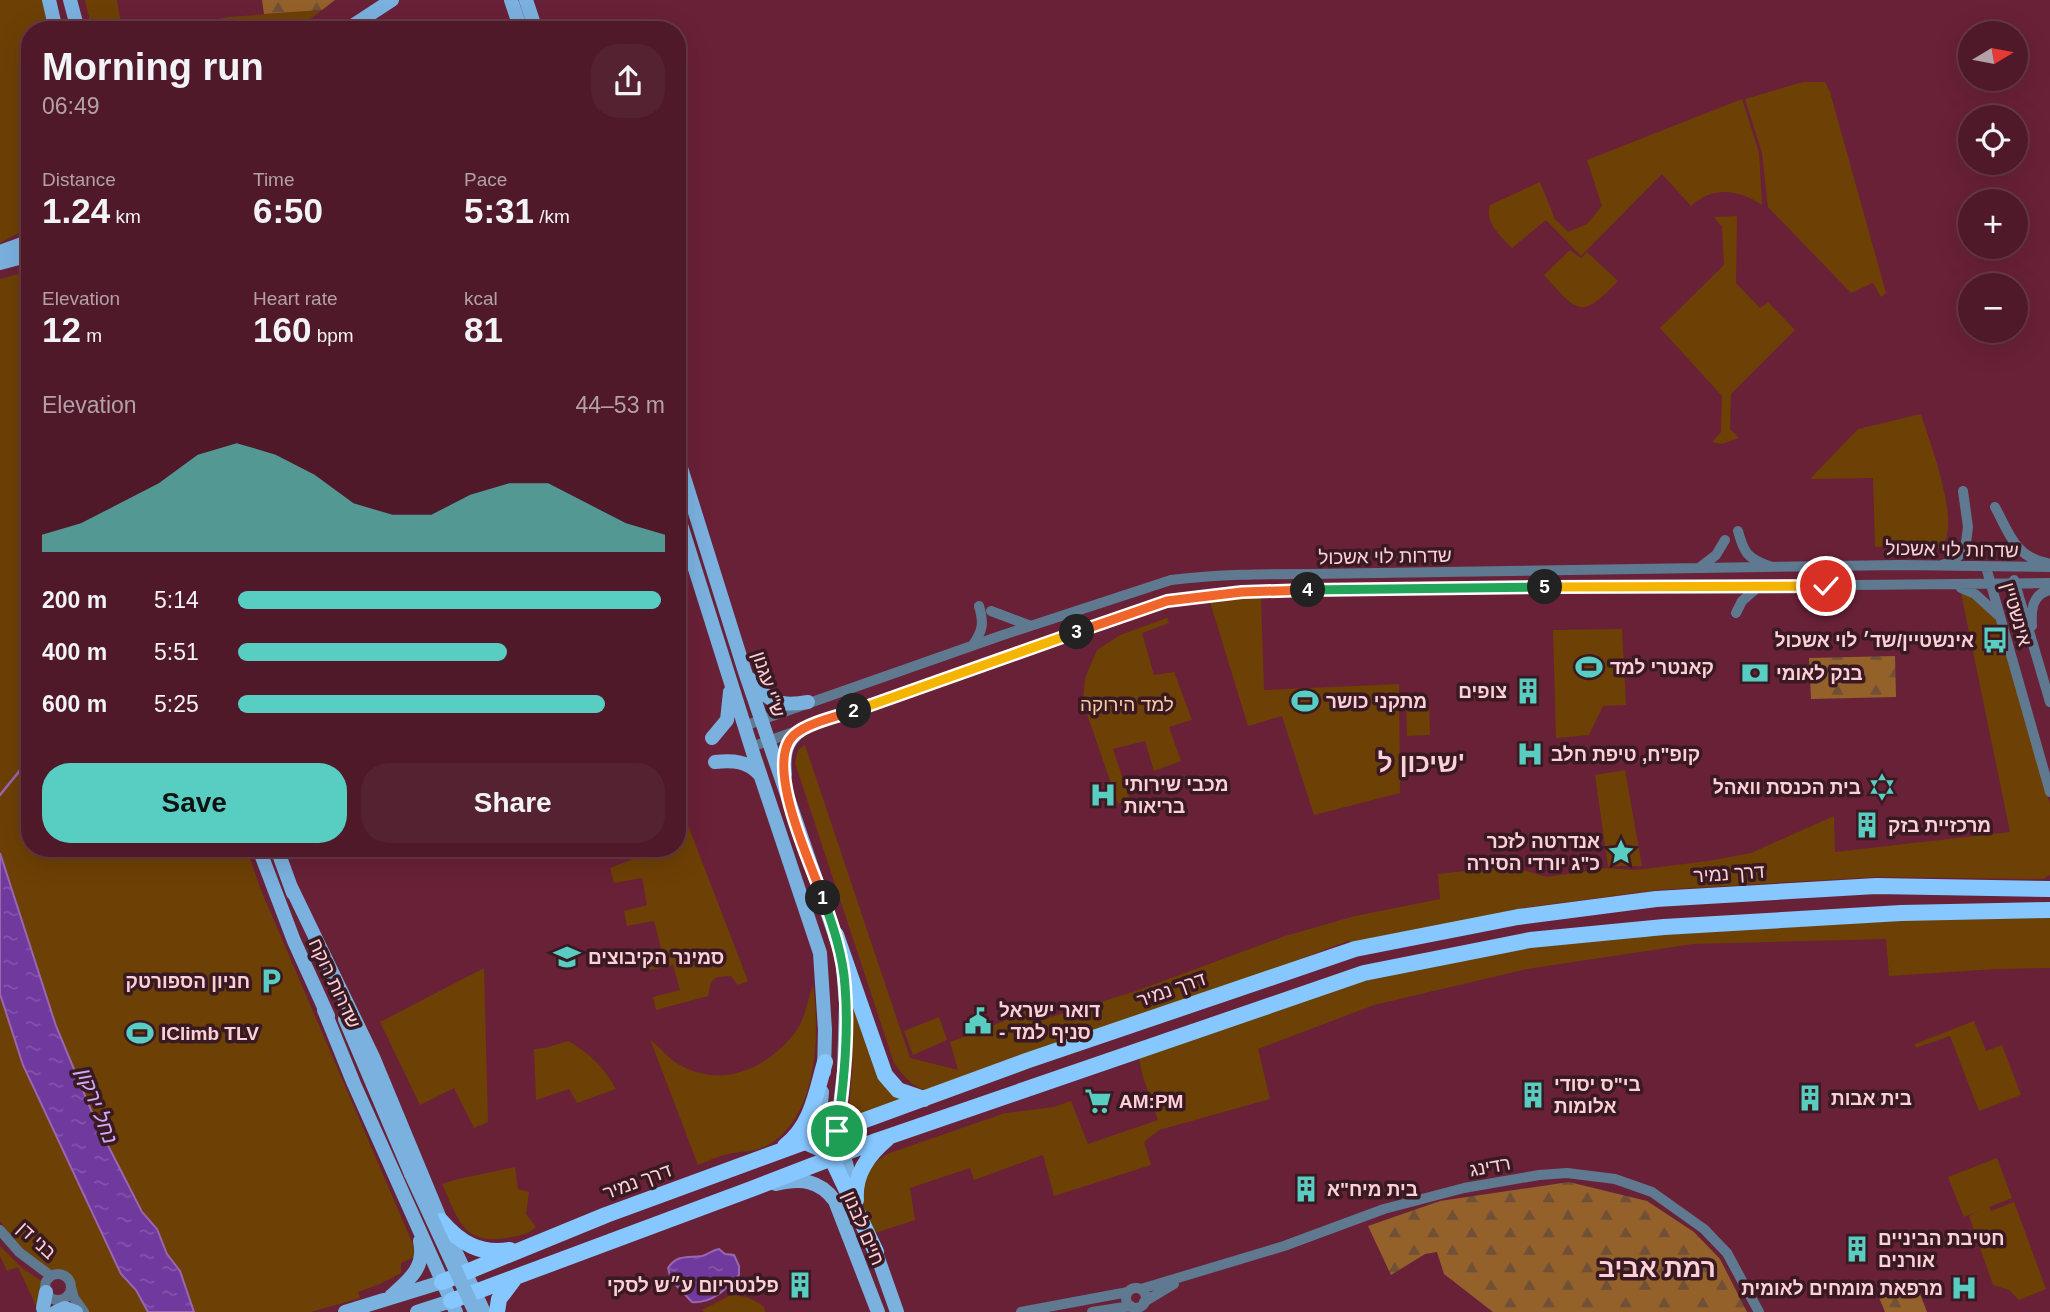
<!DOCTYPE html>
<meta charset="utf-8">
<style>
body{margin:0;font-family:Helvetica,Heebo,sans-serif;background:#552231;color:#f1f3f6;height:100vh;display:flex;flex-direction:column;font-size:26px;white-space:nowrap}
*{box-sizing:border-box;margin:0}
p{font-size:23px;color:#b3a0a8}
.icon{flex:none;width:38px;height:38px;fill:none;stroke:currentColor;stroke-width:2;stroke-linecap:round;stroke-linejoin:round}
.map{position:relative;flex:1;overflow:hidden}
.details{position:absolute;left:21px;top:21px;width:665px;height:836px;display:flex;flex-direction:column;background:#4f1929;border-radius:28px;box-shadow:0 7px 28px #0002,0 0 0 2px #663846}
.details>*{flex:none}
.needle{width:46px;rotate:80deg}
.fabs{position:absolute;left:1958px;top:21px;display:grid;gap:14px}
.fabs a{display:grid;place-items:center;width:70px;height:70px;border-radius:50%;background:#4f1929;box-shadow:0 7px 28px #0002,0 0 0 2px #663846;font-size:35px}
.pin{position:absolute;display:grid;place-items:center;width:60px;height:60px;color:#fff;margin:-30px;border:4px solid #fff;border-radius:50%;box-shadow:0 2px 7px #0007}
.km{position:absolute;width:35px;height:35px;margin:-18px;border-radius:50%;background:#222;color:#fff;font-size:19px;line-height:35px;text-align:center}
.round{display:grid;place-items:center;flex:none;width:74px;height:74px;border-radius:28px;background:#552231}
.overview{display:flex;align-items:center;justify-content:space-between;height:119px;padding:0 21px}
h1{font-size:38px;font-weight:700;line-height:52px}
.stats{display:grid;grid-template-columns:repeat(3,1fr);gap:10px;height:119px;padding:7px 21px}
.stats div{display:grid;align-content:center}
.stats b{font-size:35px;font-weight:700}
.stats small{font-size:19px;font-weight:400}
.stats p{font-size:19px}
.chart{height:196px;padding:14px 21px}
.chart p{display:flex;justify-content:space-between}
.chart svg{width:100%;height:126px;margin-top:7px;fill:#57cec1;opacity:.7}
.action{display:flex;gap:14px;margin-top:auto;padding:14px 21px}
.action a{flex:1;height:80px;border-radius:28px;background:#57cec1;color:#111;font-size:28px;font-weight:700;line-height:80px;text-align:center}
.action a+a{background:#552231;color:#f1f3f6}
ul{padding:0 21px;list-style:none;font-size:23px}
li{display:grid;grid-template-columns:112px 84px 1fr;align-items:center;height:52px}
li i{height:18px;border-radius:9px;background:#57cec1}
.map>svg:first-child{display:block}
</style>
<div class="map">
<svg width="2050" height="1312" viewBox="0 0 2050 1312">
<defs>
<pattern id="forest-firs" width="22" height="20" patternUnits="userSpaceOnUse" patternTransform="scale(1.75)"><rect width="22" height="20" fill="#94612a"/><path d="M5 1l3.5 6h-7zM16 11l3.5 6h-7z" fill="#705036"/></pattern>
<pattern id="water-ripples" width="26" height="14" patternUnits="userSpaceOnUse" patternTransform="scale(1.75)"><rect width="26" height="14" fill="#6f399e"/><path d="M2 4q2-2 4 0t4 0M15 11q2-2 4 0t4 0" fill="none" stroke="#8455ab"/></pattern>
</defs>
<rect width="100%" height="100%" fill="#692137"/>
<!-- green -->
<path fill="#6d4005" d="M0,0H42L50,30H30V227L0,243Z
M85,0H117L122,30H92Z
M322,10L296,30H158L229,17Z
M1803,82H1825L1830,92L1886,293L1881,297L1873,283L1851,293L1768,207L1762,153L1745,99Z
M1742,99L1759,152L1762,205C1738,189 1713,186 1691,206L1662,174L1581,256L1546,220L1512,248C1501,236 1484,222 1490,205L1540,182L1555,219L1568,232L1587,224L1602,206L1587,160Z
M1737,216L1736,283L1760,308L1768,302L1795,330L1731,394L1730,429L1739,438L1722,444L1712,442L1721,432L1722,396L1660,328L1724,265L1722,227L1714,217Z
M1570,250L1581,258L1587,252L1618,281C1580,321 1578,312 1544,275Z
M30,271V849H247L260,888L415,1249L414,1257L401,1263V1273L380,1284L358,1292L360,1298L311,1312H194L180,1271L167,1254L157,1229L142,1212L96,1122L56,1026L0,853V279Z
M1921,414C1929,441 1964,529 1940,548L1919,545L1875,547L1873,478L1810,479L1858,429Z
M1961,593C1976,595 1991,611 1999,624L2050,804V875L2043,879L1877,877L1657,890L1522,908L1355,944L1348,941L1202,996L928,1092C912,1086 904,1077 894,1063L795,763L798,750L805,745L910,1058L958,1070L950,1042L1007,1020L1029,1008L1046,1005L1048,1018L1136,991L1285,936L1355,916L1440,899L1438,874L1510,866L1547,877L1606,868L1636,870L1708,861L1751,853L1834,816L1835,852L2010,832Z
M1261,597L1264,690L1399,684L1400,793L1314,815L1282,716L1248,726L1210,602Z
M1167,618L1169,623L1142,633L1154,675L1174,672L1192,720L1169,727L1181,761L1154,771L1145,741L1113,749L1130,800L1118,804L1083,702L1085,678L1097,650L1120,635Z
M1622,629L1626,705L1603,706L1589,735L1556,738L1553,630Z
M1429,696L1430,735L1407,736L1406,697Z
M1625,770L1642,866H1608L1595,775Z
M679,802L748,981L738,985L731,976L717,977L711,982L708,996L656,1010L653,997L680,990L673,965L641,972L638,954L661,948L654,921L627,926L624,911L647,905L642,878L614,883L610,868L643,855L642,849H677V803Z
M2035,915L2050,918V968L1996,969L1889,976L1886,939L1693,944L1527,969L1374,1005L1258,1049L1270,1099L1159,1130L1144,1142L1151,1165L1054,1196L1043,1155L974,1180L970,1168L910,1188L915,1220L872,1234C861,1201 853,1175 887,1154L1005,1113L1054,1107L1071,1101L1088,1144L1158,1120L1143,1077L1138,1054L1366,976L1530,945L1690,930Z
M484,968L488,1122L474,1128L454,1088L420,1105L380,1022Z
M849,978L868,1043L912,1101L848,1122L853,1062L849,1049Z
M813,985C820,1034 818,1114 770,1144C757,1152 743,1151 728,1154C718,1156 708,1161 698,1165L650,1039C659,1047 668,1058 678,1064C721,1090 769,1068 796,1031C805,1019 808,999 813,985Z
M0,994L23,1065L121,1274L136,1290L148,1312H87L68,1274L48,1270L17,1244L0,1221Z
M939,1017L947,1040L913,1055L904,1031Z
M1974,1021L1986,1051L2002,1045L2021,1095L1979,1111L1950,1036L1901,1053L1916,1048L1915,1044Z
M568,1041C589,1053 604,1067 616,1089L577,1103L569,1089L536,1100L534,1049L545,1048Z
M1997,1158L2012,1198L1989,1207L1991,1211L2014,1202L2046,1289L2019,1300L2009,1290L1993,1285L1969,1216L1979,1211L1964,1217L1948,1177Z
M515,1167L518,1189L529,1192L526,1214L536,1227C527,1235 518,1236 506,1238C462,1245 458,1218 442,1184L454,1180Z
M0,1246L22,1268L43,1282L37,1308L18,1267L7,1271L0,1256Z
M731,1295C744,1295 754,1299 764,1307L765,1312H704L702,1310Z"/>
<!-- forest -->
<path fill="url(#forest-firs)" d="M262,0H335L322,10L264,14Z
M1895,656L1896,697L1811,699L1809,658Z
M1569,1182L1647,1201L1694,1232L1720,1259L1747,1312H1493L1444,1274L1437,1252L1425,1254L1391,1275L1368,1226L1440,1201Z
M1915,1281L1927,1312H1885L1878,1295Z"/>
<!-- water -->
<path fill="url(#water-ripples)" stroke="#9a66af" stroke-width="2" d="M0,853L56,1026L96,1122L142,1212L157,1229L167,1254L180,1271L194,1312H148L136,1290L121,1274L23,1065L0,994Z
M719,1249L725,1254L734,1255L739,1266V1275C726,1289 712,1304 692,1302L671,1280L668,1268C677,1254 688,1258 702,1256C709,1254 712,1250 719,1249Z"/>
<g fill="none" stroke-linecap="round" stroke-linejoin="round">
<!-- stream -->
<path stroke="#9a66af" stroke-width="2.5" d="M0,795L30,758"/>
<!-- minor -->
<path stroke="#5f7990" stroke-width="10" d="M1995,507C2009,533 2015,557 2047,563
M1738,531C1744,553 1747,558 1769,566
M1942,565L1954,560L1965,550L1968,527L1963,491
M1986,567L2050,792
M1699,568L1716,555L1725,540
M2014,580L2050,702
M1961,588L1975,594L1998,615
M991,611L1031,626
M1736,613L1742,601L1758,587
M2032,626C2031,610 2032,594 2050,590
M973,645C983,630 984,623 979,606
M744,726L1000,636L1171,580C1218,574 1264,574 1312,574L1900,565L2050,567
M751,747L1164,602C1219,589 1277,591 1333,590L2050,583
M0,1230L19,1252L51,1276
M45 1287a13 13 0 1 1 26 0a13 13 0 1 1-26 0Z
M71,1287L74,1298L84,1312
M1126 1298a10 10 0 1 1 20 0a10 10 0 1 1-20 0Z
M1141,1289L1284,1246L1384,1209L1464,1188L1539,1175L1567,1173L1615,1179L1652,1192L1704,1229L1727,1253L1759,1312
M1144,1302L1174,1284
M1021,1312L1128,1292
M1092,1312L1131,1306"/>
<!-- major -->
<path stroke="#7bb1df" stroke-width="14" d="M49,0L56,30
M70,0L78,30
M511,0L521,30
M526,0L536,30
M346,30L392,0
M0,252L30,241
M0,263L30,255
M677,455L745,672L838,944
M677,512L754,756L820,953L825,1030L824,1072
M750,679C769,702 778,707 808,702
M712,738L727,720L730,692
M715,762C733,760 748,761 760,775
M785,774C783,756 785,741 801,730
M259,849L294,941L328,1016
M277,849L293,893
M291,887L373,1057L441,1221L484,1312
M843,967L846,1004L844,1071L837,1131L855,1196
M324,1010L354,1084L456,1312
M345,1019L411,1174
M822,1092L820,1115L828,1126L837,1131
M776,1184C801,1178 820,1180 835,1201L878,1312
M873,1244L897,1312
M391,1296C409,1280 426,1267 420,1241
M45,1312L43,1308L46,1292
M56,1312L65,1308L76,1312
M345,1312L442,1282
M417,1312L451,1301"/>
<!-- highway -->
<path stroke="#86c7ff" stroke-width="16" d="M836,935L885,1075L898,1090L924,1099
M805,1142L821,1149L831,1157L876,1252
M785,1146C812,1125 816,1093 825,1062
M856,1200C854,1174 868,1155 887,1139
M441,1221C460,1243 480,1255 510,1250
M442,1282L606,1215L1026,1061L1355,949L1518,917L1656,899L1876,886L2050,889
M451,1301L754,1188L876,1141L1364,973L1530,940L1664,927L1901,913L2050,910
M497,1312L499,1299L515,1278"/>
<!-- major-bridge -->
<path stroke="#7bb1df" stroke-width="14" d="M411,1174L475,1312"/>
</g>
<g fill="none" stroke-linecap="round" stroke-linejoin="round">
<!-- split-1 casing -->
<g stroke="#fff" stroke-width="14">
<path id="split-1" d="M823,898C833,926 843,955 845,986C849,1033 844,1084 837,1131"/>
</g>
<!-- split-2 casing -->
<g stroke="#fff" stroke-width="14">
<path id="split-2" d="M823,898C811,864 763,763 794,735C807,723 838,716 854,711"/>
</g>
<!-- split-3 casing -->
<g stroke="#fff" stroke-width="14">
<path id="split-3" d="M854,711L1077,632"/>
</g>
<!-- split-4 casing -->
<g stroke="#fff" stroke-width="14">
<path id="split-4" d="M1077,632L1167,601L1242,592L1308,590"/>
</g>
<!-- split-5 casing -->
<g stroke="#fff" stroke-width="14">
<path id="split-5" d="M1308,590L1545,587"/>
</g>
<!-- split-6 casing -->
<g stroke="#fff" stroke-width="14">
<path id="split-6" d="M1545,587L1826,586"/>
</g>
<!-- split-1 -->
<use href="#split-1" stroke="#22a559" stroke-width="9"/>
<!-- split-2 -->
<use href="#split-2" stroke="#f0652b" stroke-width="9"/>
<!-- split-3 -->
<use href="#split-3" stroke="#f5b400" stroke-width="9"/>
<!-- split-4 -->
<use href="#split-4" stroke="#f0652b" stroke-width="9"/>
<!-- split-5 -->
<use href="#split-5" stroke="#22a559" stroke-width="9"/>
<!-- split-6 -->
<use href="#split-6" stroke="#f5b400" stroke-width="9"/>
</g>
<!-- icons -->
<defs>
<g id="bus-bare" transform="scale(2.1)"><path d="M-5-6H5V4H4V6H2V4H-2V6H-4V4H-5ZM-3.5-4V0h7V-4ZM-3.5 1.2v1.5H-2V1.2ZM2 1.2v1.5H3.5V1.2Z" fill="#57cec1" stroke="#3a1a22" stroke-width="2.5" paint-order="stroke"/></g>
<g id="stadium-bare" transform="scale(2.1)"><path d="M0-5a6.5 5 0 1 0 0 10a6.5 5 0 1 0 0-10ZM-3.5-1.8h7v3.6h-7Z" fill="#57cec1" stroke="#3a1a22" stroke-width="2.5" paint-order="stroke"/></g>
<g id="bank-bare" transform="scale(2.1)"><path d="M-6-4H6V4H-6ZM0-2.3a2.3 2.3 0 1 0 0 4.6a2.3 2.3 0 1 0 0-4.6Z" fill="#57cec1" stroke="#3a1a22" stroke-width="2.5" paint-order="stroke"/></g>
<g id="building-bare" transform="scale(2.1)"><path d="M-4-6H4V6H1V3H-1V6H-4ZM-2.5-4.3h1.7v1.8h-1.7ZM.8-4.3h1.7v1.8H.8ZM-2.5-1h1.7V.8h-1.7ZM.8-1h1.7V.8H.8Z" fill="#57cec1" stroke="#3a1a22" stroke-width="2.5" paint-order="stroke"/></g>
<g id="hospital-bare" transform="scale(2.1)"><path d="M-5-5h3v3.5h4V-5h3V5h-3V1.5h-4V5h-3Z" fill="#57cec1" stroke="#3a1a22" stroke-width="2.5" paint-order="stroke"/></g>
<g id="synagogue-bare" transform="scale(2.1)"><path d="M0-6.5L5.6 3.2H-5.6ZM0 6.5L5.6-3.2H-5.6Z" fill="#57cec1" stroke="#3a1a22" stroke-width="2.5" paint-order="stroke"/></g>
<g id="sight-bare" transform="scale(2.1)"><path d="M0-6L1.8-2.2L6-1.7L2.9 1.2L3.7 5.4L0 3.3L-3.7 5.4L-2.9 1.2L-6-1.7L-1.8-2.2Z" fill="#57cec1" stroke="#3a1a22" stroke-width="2.5" paint-order="stroke"/></g>
<g id="university-bare" transform="scale(2.1)"><path d="M0-5L7-2L0 1L-7-2ZM-4 1L0 2.5L4 1V4Q0 6-4 4Z" fill="#57cec1" stroke="#3a1a22" stroke-width="2.5" paint-order="stroke"/></g>
<g id="parking-bare" transform="scale(2.1)"><path d="M-3.5-5.5H1a3.5 3.5 0 0 1 0 7H-1V5.5H-3.5ZM-1-3.4V-.6H.8a1.4 1.4 0 0 0 0-2.8Z" fill="#57cec1" stroke="#3a1a22" stroke-width="2.5" paint-order="stroke"/></g>
<g id="civic-bare" transform="scale(2.1)"><path d="M-.6-6.5H3V-4.5H.6V-3L4-1V1h2V6H-6V1h2V-1L-.6-3ZM-1.2 2.5V6h2.4V2.5Z" fill="#57cec1" stroke="#3a1a22" stroke-width="2.5" paint-order="stroke"/></g>
<g id="supermarket-bare" transform="scale(2.1)"><path d="M-6-5.5h2.5l.6 2H6L4.5 2H-2.5L-4.4-4H-6ZM-1.5 3.2a1.3 1.3 0 1 0 .1 0ZM3 3.2a1.3 1.3 0 1 0 .1 0Z" fill="#57cec1" stroke="#3a1a22" stroke-width="2.5" paint-order="stroke"/></g>
</defs>
<g fill-rule="evenodd">
<use href="#bus-bare" x="1995" y="640"/>
<use href="#stadium-bare" x="1589" y="667"/>
<use href="#bank-bare" x="1755" y="673"/>
<use href="#building-bare" x="1528" y="691"/>
<use href="#stadium-bare" x="1305" y="701"/>
<use href="#hospital-bare" x="1530" y="754"/>
<use href="#synagogue-bare" x="1882" y="787"/>
<use href="#hospital-bare" x="1103" y="795"/>
<use href="#building-bare" x="1867" y="825"/>
<use href="#sight-bare" x="1621" y="852"/>
<use href="#university-bare" x="567" y="957"/>
<use href="#parking-bare" x="271" y="981"/>
<use href="#civic-bare" x="978" y="1021"/>
<use href="#stadium-bare" x="140" y="1033"/>
<use href="#building-bare" x="1533" y="1095"/>
<use href="#building-bare" x="1810" y="1098"/>
<use href="#supermarket-bare" x="1098" y="1101"/>
<use href="#building-bare" x="1306" y="1189"/>
<use href="#building-bare" x="1857" y="1249"/>
<use href="#building-bare" x="800" y="1285"/>
<use href="#hospital-bare" x="1964" y="1288"/>
</g>
<g text-anchor="middle" stroke-width="7" stroke-linejoin="round" paint-order="stroke">
<!-- street labels -->
<g font-size="19" fill="#fdd0d8" stroke="#3a1a22">
<text transform="translate(1952 549) rotate(1)" y="7">שדרות לוי אשכול</text>
<text transform="translate(1385 556) rotate(-1)" y="7">שדרות לוי אשכול</text>
<text transform="translate(2017 614) rotate(74)" y="7">אינשטיין</text>
<text transform="translate(769 684) rotate(72)" y="7">ש''י עגנון</text>
<text transform="translate(1729 873) rotate(-4)" y="7">דרך נמיר</text>
<text transform="translate(335 983) rotate(65)" y="7">שדרות רוקח</text>
<text transform="translate(1171 989) rotate(-19)" y="7">דרך נמיר</text>
<text transform="translate(1490 1166) rotate(-10)" y="7">רדינג</text>
<text transform="translate(637 1181) rotate(-20)" y="7">דרך נמיר</text>
<text transform="translate(864 1228) rotate(67)" y="7">חיים לבנון</text>
<text transform="translate(37 1240) rotate(43)" y="7">בני דן</text>
</g>
<!-- poi labels -->
<g font-size="19" font-weight="bold" fill="#fdd0d8" stroke="#3a1a22" text-anchor="start">
<text x="1974" y="647" text-anchor="end">אינשטיין/שד׳ לוי אשכול</text>
<text x="1610" y="674">קאנטרי למד</text>
<text x="1776" y="680">בנק לאומי</text>
<text x="1507" y="698" text-anchor="end">צופים</text>
<text x="1326" y="708">מתקני כושר</text>
<text x="1551" y="761">קופ"ח, טיפת חלב</text>
<text x="1124" y="791">מכבי שירותי<tspan x="1124" dy="22">בריאות</tspan></text>
<text x="1861" y="794" text-anchor="end">בית הכנסת וואהל</text>
<text x="1888" y="832">מרכזיית בזק</text>
<text x="1600" y="848" text-anchor="end">אנדרטה לזכר<tspan x="1600" dy="22">כ"ג יורדי הסירה</tspan></text>
<text x="588" y="964">סמינר הקיבוצים</text>
<text x="250" y="988" text-anchor="end">חניון הספורטק</text>
<text x="999" y="1017">דואר ישראל<tspan x="999" dy="22">- סניף למד</tspan></text>
<text x="161" y="1040">IClimb TLV</text>
<text x="1554" y="1091">בי"ס יסודי<tspan x="1554" dy="22">אלומות</tspan></text>
<text x="1831" y="1105">בית אבות</text>
<text x="1119" y="1108">AM:PM</text>
<text x="1327" y="1196">בית מיח"א</text>
<text x="1878" y="1245">חטיבת הביניים<tspan x="1878" dy="22">אורנים</tspan></text>
<text x="779" y="1292" text-anchor="end">פלנטריום ע״ש לסקי</text>
<text x="1943" y="1295" text-anchor="end">מרפאת מומחים לאומית</text>
</g>
<!-- park labels -->
<g font-size="19" fill="#f9cca1" stroke="#3a1a22">
<text x="1127" y="711">למד הירוקה</text>
</g>
<!-- water labels -->
<g font-size="21" font-style="italic" fill="#d0abf9" stroke="#3a1a22">
<text transform="translate(97 1106) rotate(69)" y="7">נחל ירקון</text>
</g>
<!-- district labels -->
<g font-size="26" font-weight="bold" fill="#fdd0d8" stroke="#3a1a22">
<text x="1421" y="772">שיכון ל'</text>
<text x="1657" y="1277">רמת אביב</text>
</g>
</g>
</svg>
<div class="fabs">
<a><svg class="needle" viewBox="-14 -14 28 28"><path d="M0-13l5 13h-10z" fill="#e53935"/><path d="M0 13l5-13h-10z" fill="#b3a0a8"/></svg></a>
<a><svg class="icon" aria-label="locate" viewBox="0 0 24 24"><circle cx="12" cy="12" r="6"/><path d="M12 2v4M12 18v4M2 12h4M18 12h4"/></svg></a>
<a>+</a>
<a>−</a>
</div>
<div class="pin" style="left:837px;top:1131px;background:#1e9e55"><svg class="icon" aria-label="arrive" viewBox="0 0 24 24"><path d="M6 21V4h12l-3 4 3 4H6"/></svg></div>
<div class="pin" style="left:1826px;top:586px;background:#d93025"><svg class="icon" aria-label="check" viewBox="0 0 24 24"><path d="M5 12l5 5 9-10"/></svg></div>
<b class="km" style="left:823px;top:898px">1</b>
<b class="km" style="left:854px;top:711px">2</b>
<b class="km" style="left:1077px;top:632px">3</b>
<b class="km" style="left:1308px;top:590px">4</b>
<b class="km" style="left:1545px;top:587px">5</b>
<section class="details">
<div class="overview"><div><h1>Morning run</h1><p>06:49</p></div><a class="round"><svg class="icon" aria-label="share" viewBox="0 0 24 24"><path d="M12 15V3M7 8l5-5 5 5M5 13v7h14v-7"/></svg></a></div>
<div class="stats">
<div><p>Distance</p><b>1.24<small> km</small></b></div>
<div><p>Time</p><b>6:50</b></div>
<div><p>Pace</p><b>5:31<small> /km</small></b></div>
</div>
<div class="stats">
<div><p>Elevation</p><b>12<small> m</small></b></div>
<div><p>Heart rate</p><b>160<small> bpm</small></b></div>
<div><p>kcal</p><b>81</b></div>
</div>
<div class="chart"><p><span>Elevation</span>44–53 m</p>
<svg viewBox="0 0 160 44" preserveAspectRatio="none"><path d="M0 44V38L10 34L20 27L30 20L40 10L50 6L60 10L70 17L80 27L90 31L100 31L110 24L120 20L130 20L140 27L150 34L160 38V44z"/></svg>
</div>
<ul>
<li><b>200 m</b>5:14<i style="width:99%"></i></li>
<li><b>400 m</b>5:51<i style="width:63%"></i></li>
<li><b>600 m</b>5:25<i style="width:86%"></i></li>
</ul>
<div class="action"><a>Save</a><a>Share</a></div>
</section>
</div>
